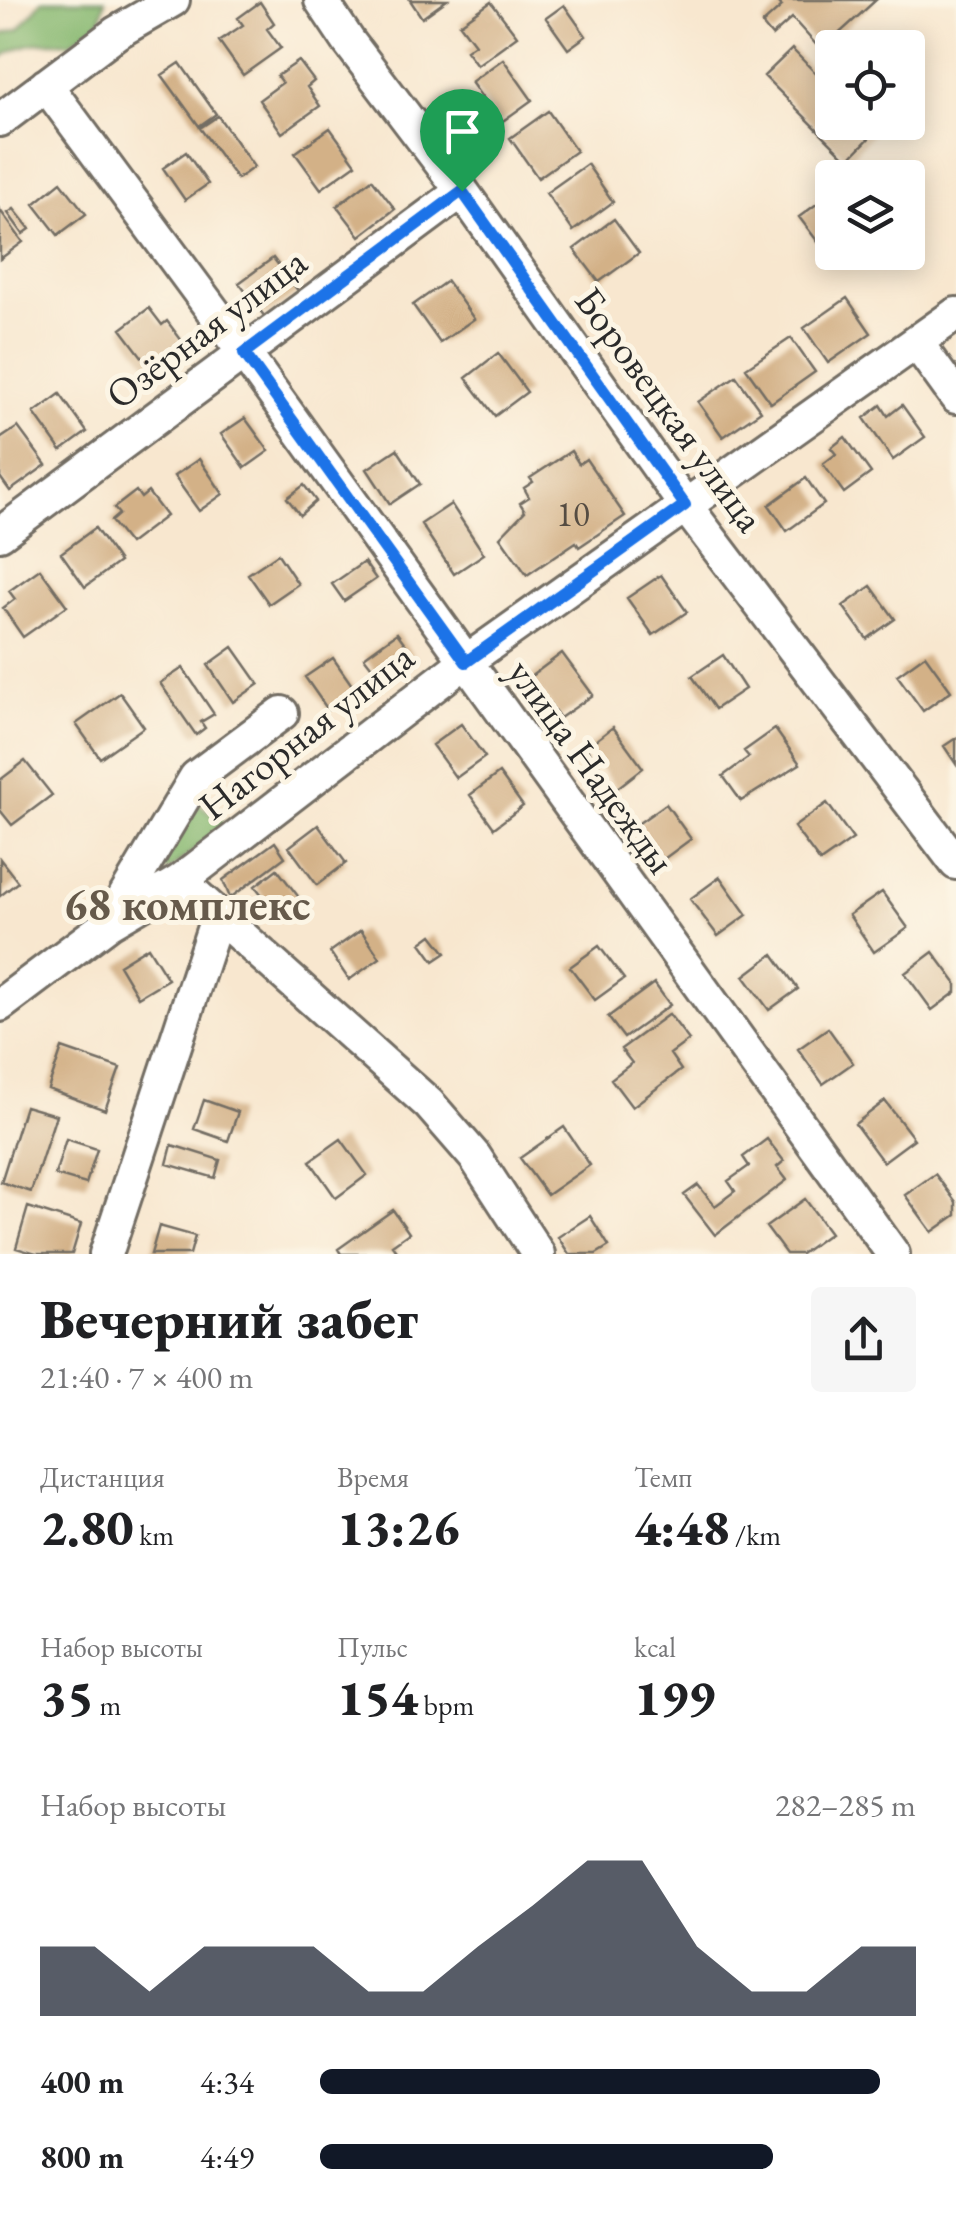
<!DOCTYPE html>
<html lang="ru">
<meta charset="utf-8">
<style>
body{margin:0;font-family:"EB Garamond",serif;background:#f6f6f6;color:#202124;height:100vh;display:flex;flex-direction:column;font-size:38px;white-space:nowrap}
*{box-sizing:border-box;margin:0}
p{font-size:32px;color:#757577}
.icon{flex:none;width:55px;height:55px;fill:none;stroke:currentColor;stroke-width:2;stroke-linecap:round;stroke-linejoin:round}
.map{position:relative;height:1254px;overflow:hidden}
.panel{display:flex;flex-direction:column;background:#fff;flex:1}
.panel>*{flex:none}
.fabs{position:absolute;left:815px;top:30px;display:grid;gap:20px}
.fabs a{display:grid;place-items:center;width:110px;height:110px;border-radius:10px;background:#fff;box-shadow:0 5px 25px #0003;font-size:50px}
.pin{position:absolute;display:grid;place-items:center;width:85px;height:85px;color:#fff;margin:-102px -42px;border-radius:50% 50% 50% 0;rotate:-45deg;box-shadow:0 0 10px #0007}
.pin .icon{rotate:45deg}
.round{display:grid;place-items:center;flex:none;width:105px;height:105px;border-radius:10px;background:#f6f6f6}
.head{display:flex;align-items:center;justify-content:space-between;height:170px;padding:0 40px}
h1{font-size:55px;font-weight:800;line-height:75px}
.stats{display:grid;grid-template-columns:repeat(3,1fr);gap:15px;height:170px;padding:10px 40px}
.stats div{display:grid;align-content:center}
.stats b{font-size:50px;font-weight:800}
.stats small{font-size:28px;font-weight:400}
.stats p{font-size:28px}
.chart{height:280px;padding:20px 40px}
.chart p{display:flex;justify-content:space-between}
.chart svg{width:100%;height:180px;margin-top:10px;fill:#111827;opacity:.7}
ul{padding:0 40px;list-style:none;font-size:32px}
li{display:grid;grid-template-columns:160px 120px 1fr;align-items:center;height:75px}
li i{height:25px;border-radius:12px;background:#111827}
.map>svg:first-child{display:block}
</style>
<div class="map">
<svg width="956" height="1254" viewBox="0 0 956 1254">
<rect width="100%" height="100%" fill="#fcf5e5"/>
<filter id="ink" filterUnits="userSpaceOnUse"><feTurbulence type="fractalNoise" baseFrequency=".01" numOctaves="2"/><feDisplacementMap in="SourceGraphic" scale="20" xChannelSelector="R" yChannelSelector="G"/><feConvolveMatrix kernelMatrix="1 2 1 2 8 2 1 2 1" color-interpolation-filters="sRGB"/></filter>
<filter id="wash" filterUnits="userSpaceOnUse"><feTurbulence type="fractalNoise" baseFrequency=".0048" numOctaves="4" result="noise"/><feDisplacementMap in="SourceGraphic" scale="40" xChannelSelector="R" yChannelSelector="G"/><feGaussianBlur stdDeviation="2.25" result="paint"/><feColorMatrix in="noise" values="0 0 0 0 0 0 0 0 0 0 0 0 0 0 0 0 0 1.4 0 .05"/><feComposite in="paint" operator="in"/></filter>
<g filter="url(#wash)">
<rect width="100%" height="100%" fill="#f8e7cf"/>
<!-- forest -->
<path fill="#8aba73" stroke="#5a724f" stroke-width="2.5" d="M43,0H105L100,23L70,43C45,40 19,43 0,59V35L19,29Z
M197,803L223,821L225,826L171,869L165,870L160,865Z"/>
<g id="blocks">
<!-- building -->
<path fill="#d3b187" d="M410,0H447L422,18Z
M776,0H876L821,50L792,18L772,36L762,24L782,6Z
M260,2L274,23L267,29L281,48L243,75L219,41L243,25L238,18Z
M491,2L517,36L477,65L466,50L475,44L460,24Z
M564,5L586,36L568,49L546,18Z
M792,49L832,90V122H865L875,132L848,160L764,76Z
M503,59L532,100L500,123L471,82Z
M299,61L314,81L307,87L320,106L282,133L259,100L282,83L277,76Z
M180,63L216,114L199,126L162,75Z
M548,111L576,151L538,178L510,138Z
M218,116L254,167L237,179L200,128Z
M330,128L356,164L321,189L295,153Z
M186,152L208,184L185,200L163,168Z
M587,164L613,202L573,231L546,193Z
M372,179L395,209L360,236L337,206Z
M61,182L86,214L58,235L34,204Z
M829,195L832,200V237L821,246L799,217Z
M14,209L30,229L23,234L8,213Z
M0,210L23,242L0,259Z
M614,219L639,253L599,282L574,249Z
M273,258L299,292L265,317L239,283Z
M447,281L474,319L440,343L413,305Z
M847,298L871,333L828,363L804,328Z
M149,308L162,325L167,321L188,349L155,374L121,329Z
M791,338L815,372L771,403L746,368Z
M498,353L527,392L495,416L466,378Z
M736,376L761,411L723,437L698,402Z
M60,394L87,432L61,451L34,413Z
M881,405L888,416L902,405L925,437L893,460L864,418Z
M245,418L269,451L245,468L221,434Z
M18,427L46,465L10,491L0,477V439Z
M845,437L871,473L844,493L823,464L836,454L831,448Z
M397,449L420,484L390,504L367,469Z
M571,451L579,464L586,459L625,516L579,547L576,542L527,575L500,537L525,511L520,503L529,497L524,488L533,482L530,478Z
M199,459L223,494L199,511L174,476Z
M806,478L824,504L787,531L769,505Z
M304,485L316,501L300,515L287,498Z
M136,491L141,498L148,492L166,516L129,544L111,521L119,514L114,508Z
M451,504L484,554L454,574L421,524Z
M95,528L119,562L85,587L61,553Z
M278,554L298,584L269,604L248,574Z
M364,562L376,579L344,601L332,584Z
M40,569L67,606L23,637L3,608L15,599L9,591Z
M661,575L687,612L653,635L627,598Z
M871,586L895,619L867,639L843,606Z
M397,633L417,660L385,684L364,657Z
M233,647L259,684L233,702L208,665Z
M562,653L593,695L560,718L530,677Z
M723,655L745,689L715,709L692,676Z
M925,655L951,691L923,711L897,675Z
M333,658L356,691L328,710L305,677Z
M183,668L214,714L201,722L205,728L196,735L160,683Z
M120,693L144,727L100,758L76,724Z
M461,724L485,757L456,778L432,745Z
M613,727L643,768L616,789L586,748Z
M775,729L800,764L741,801L723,776L749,757L744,751Z
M956,738V764L944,746Z
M25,761L52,795L12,825L0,810V780Z
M499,773L523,806L494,828L470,795Z
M827,803L853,839L820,862L794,827Z
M666,804L691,839L661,861L636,825Z
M318,825L346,863L317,885L289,847Z
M275,842L285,857L230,898L223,880Z
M0,859L18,882L0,896Z
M277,869L301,900L279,917L255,886Z
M720,877L747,915L718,936L690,899Z
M882,892L908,928L874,952L849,915Z
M361,930L380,958L349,980L330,952Z
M432,935L446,953L434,961L421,943Z
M599,946L624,979L595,1000L570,967Z
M148,947L168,979L138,997L119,965Z
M933,952L956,983V992L932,1010L905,973Z
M773,954L798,989L769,1010L744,976Z
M654,983L670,1005L624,1038L608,1017Z
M669,1014L689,1040L670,1054L681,1070L632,1107L611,1079L632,1063L621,1049Z
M828,1028L853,1063L823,1084L798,1049Z
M62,1048L120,1068L105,1110L48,1089Z
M204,1100L238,1112L228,1141L194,1129Z
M885,1101L914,1139L883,1162L855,1124Z
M25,1106L56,1115L31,1192L1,1182Z
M564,1127L590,1165L547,1195L520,1158Z
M66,1139L97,1149L86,1184L55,1175Z
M341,1139L367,1175L336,1198L310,1161Z
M767,1139L784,1161L777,1167L787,1180L715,1235L684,1195L698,1185L715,1206L735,1191L728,1181L749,1166L743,1157Z
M172,1145L220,1160L215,1178L167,1164Z
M935,1174L956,1202V1215L932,1232L905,1195Z
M805,1199L830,1233L801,1254H786L766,1227Z
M28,1207L81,1224L72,1254H36L16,1248Z
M393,1210L409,1233L392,1245L399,1254H341L338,1249Z
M590,1216L609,1246L596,1254H569L558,1237Z
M159,1226L195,1236L190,1254H151Z"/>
</g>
</g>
<g filter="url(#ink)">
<use href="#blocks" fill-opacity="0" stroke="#736d64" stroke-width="2.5"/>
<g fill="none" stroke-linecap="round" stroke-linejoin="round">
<!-- minor casing -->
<g stroke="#736d64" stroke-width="38">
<path id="minor" d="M321,0L349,42L462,191L685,505L956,863
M46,85L244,353L893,1254
M0,120L116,33L173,0
M917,343L956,397
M0,534L462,191
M180,881L429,1104L475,1157L538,1254
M112,918L196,777L282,713
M0,1005L109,923L180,881L465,662L956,314
M106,1254L218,915"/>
</g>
<!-- minor -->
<use href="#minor" stroke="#fff" stroke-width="32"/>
</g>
</g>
<g fill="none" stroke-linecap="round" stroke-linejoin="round" filter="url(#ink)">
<!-- route casing -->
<g stroke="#fff" stroke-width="20">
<path id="route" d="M462,191L685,505L466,662L244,353Z"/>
</g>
<!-- route -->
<use href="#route" stroke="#1a73e8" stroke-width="12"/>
</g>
<g text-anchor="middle" stroke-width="10" stroke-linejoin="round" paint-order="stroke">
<!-- number labels -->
<g font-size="35" fill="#554c42">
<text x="573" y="526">10</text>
</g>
<!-- street labels -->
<g font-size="40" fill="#2b2b2b" stroke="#fcf5e5">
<text transform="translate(206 328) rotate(-37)" y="14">Озёрная улица</text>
<text transform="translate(670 409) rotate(54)" y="14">Боровецкая улица</text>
<text transform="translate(306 731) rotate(-38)" y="14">Нагорная улица</text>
<text transform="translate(592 766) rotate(54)" y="14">улица Надежды</text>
</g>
<!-- quarter labels -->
<g font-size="45" font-weight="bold" fill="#665a4b" stroke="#fcf5e5">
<text x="187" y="920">68 комплекс</text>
</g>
</g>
</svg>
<div class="fabs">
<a><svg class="icon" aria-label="locate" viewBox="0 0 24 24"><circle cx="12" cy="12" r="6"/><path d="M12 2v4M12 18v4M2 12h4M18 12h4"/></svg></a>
<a><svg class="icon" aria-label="layers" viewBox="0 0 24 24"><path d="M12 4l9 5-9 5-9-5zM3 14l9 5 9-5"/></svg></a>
</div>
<div class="pin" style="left:462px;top:191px;background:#1e9e55"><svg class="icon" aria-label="arrive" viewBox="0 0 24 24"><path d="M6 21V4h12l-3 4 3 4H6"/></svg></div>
</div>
<section class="panel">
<div class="head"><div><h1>Вечерний забег</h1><p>21:40 · 7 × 400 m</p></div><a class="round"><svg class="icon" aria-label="share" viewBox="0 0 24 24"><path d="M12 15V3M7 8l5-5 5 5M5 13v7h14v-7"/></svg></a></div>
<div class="stats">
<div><p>Дистанция</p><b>2.80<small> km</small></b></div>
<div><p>Время</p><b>13:26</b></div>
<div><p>Темп</p><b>4:48<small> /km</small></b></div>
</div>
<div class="stats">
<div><p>Набор высоты</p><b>35<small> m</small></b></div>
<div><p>Пульс</p><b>154<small> bpm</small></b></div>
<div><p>kcal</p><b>199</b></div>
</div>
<div class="chart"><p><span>Набор высоты</span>282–285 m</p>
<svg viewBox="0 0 160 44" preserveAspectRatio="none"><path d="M0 44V27L10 27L20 38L30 27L40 27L50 27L60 38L70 38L80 27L90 17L100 6L110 6L120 27L130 38L140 38L150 27L160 27V44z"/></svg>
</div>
<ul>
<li><b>400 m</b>4:34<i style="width:94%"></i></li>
<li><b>800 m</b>4:49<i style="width:76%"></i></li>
</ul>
</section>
